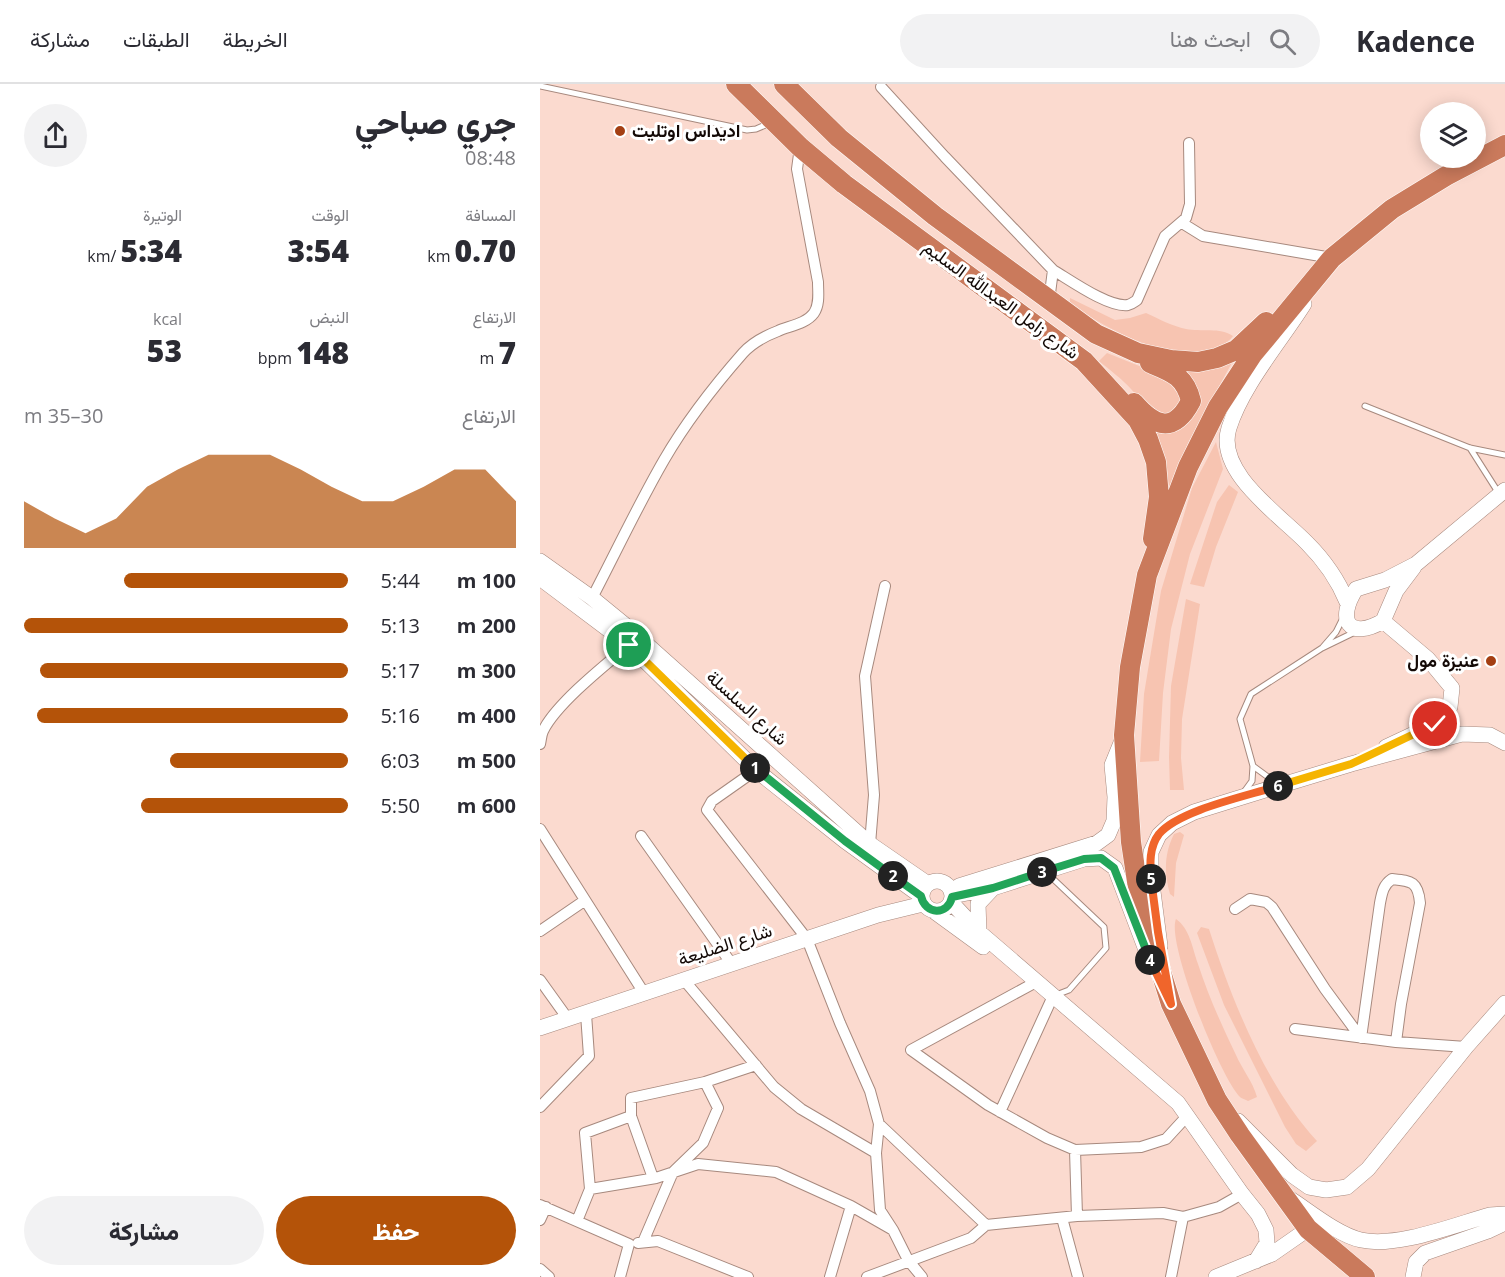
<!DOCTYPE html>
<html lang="ar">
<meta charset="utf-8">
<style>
body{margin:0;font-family:"Open Sans",Vazirmatn,sans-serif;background:#f2f2f3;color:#2b2b33;direction:rtl;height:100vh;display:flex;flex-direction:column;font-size:22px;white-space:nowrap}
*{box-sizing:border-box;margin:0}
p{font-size:20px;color:#7c7c81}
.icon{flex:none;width:33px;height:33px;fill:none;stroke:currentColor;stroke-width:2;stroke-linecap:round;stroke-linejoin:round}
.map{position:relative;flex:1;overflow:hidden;direction:ltr}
.panel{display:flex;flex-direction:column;background:#fff;width:540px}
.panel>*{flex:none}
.fabs{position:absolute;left:880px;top:18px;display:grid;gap:12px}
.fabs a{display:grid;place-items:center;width:66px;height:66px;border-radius:50%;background:#fff;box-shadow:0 3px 15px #0003;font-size:30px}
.pin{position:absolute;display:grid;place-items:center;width:51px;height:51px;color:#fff;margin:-26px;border:3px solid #fff;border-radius:50%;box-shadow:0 2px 6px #0007}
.km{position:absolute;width:30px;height:30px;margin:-15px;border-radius:50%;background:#222;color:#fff;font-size:16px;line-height:30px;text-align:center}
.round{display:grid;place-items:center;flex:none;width:63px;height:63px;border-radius:32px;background:#f2f2f3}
.head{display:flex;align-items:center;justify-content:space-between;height:102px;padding:0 24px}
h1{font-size:33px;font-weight:800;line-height:45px}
.metrics{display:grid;grid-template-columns:repeat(3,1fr);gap:9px;height:102px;padding:6px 24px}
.metrics div{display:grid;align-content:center}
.metrics b{font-size:30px;font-weight:800}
.metrics small{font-size:16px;font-weight:400}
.metrics p{font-size:16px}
.chart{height:168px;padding:12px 24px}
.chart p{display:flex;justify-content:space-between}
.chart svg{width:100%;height:108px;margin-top:6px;fill:#b45309;opacity:.7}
.action{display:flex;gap:12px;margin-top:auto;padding:12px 24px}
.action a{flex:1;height:69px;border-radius:36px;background:#b45309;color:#fff;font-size:24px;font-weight:800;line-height:69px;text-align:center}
.action a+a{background:#f2f2f3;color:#2b2b33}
ul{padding:0 24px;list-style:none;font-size:20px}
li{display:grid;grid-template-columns:96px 72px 1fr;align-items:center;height:45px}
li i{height:15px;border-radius:8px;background:#b45309}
header{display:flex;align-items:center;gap:36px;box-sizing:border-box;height:84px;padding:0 30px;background:#fff;border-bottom:2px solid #e1e1e2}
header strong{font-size:28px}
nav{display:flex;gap:33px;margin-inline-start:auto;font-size:21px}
.search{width:420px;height:54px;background:#f2f2f3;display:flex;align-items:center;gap:15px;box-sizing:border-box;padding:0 21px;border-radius:33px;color:#7c7c81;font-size:22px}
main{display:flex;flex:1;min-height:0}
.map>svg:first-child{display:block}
</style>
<header>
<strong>Kadence</strong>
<div class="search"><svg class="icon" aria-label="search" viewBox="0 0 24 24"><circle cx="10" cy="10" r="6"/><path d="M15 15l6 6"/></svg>ابحث هنا</div>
<nav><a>الخريطة</a><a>الطبقات</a><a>مشاركة</a></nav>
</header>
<main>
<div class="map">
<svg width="965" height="1193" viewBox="0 0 965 1193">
<rect width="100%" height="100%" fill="#fbdacf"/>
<!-- green -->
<path fill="#f7c4b1" d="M530,214L575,236L590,234L606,229C619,235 632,242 646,245C661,248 680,243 693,252C686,261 676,265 665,267C615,274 571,245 530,221Z
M567,269L634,296L642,312L637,326L617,333C607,325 600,315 591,305C582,295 570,286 559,277Z
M694,275L649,357L627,408L610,341L639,344C672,321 655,310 636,285Z
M676,358L683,385L650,470L631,545L623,609L619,677L600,678L604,610L621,507L652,404Z
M689,401L698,408L676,463L664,503L650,500L677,418Z
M646,515L660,520L642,635L641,674L644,706H630L629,673L631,602Z
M640,748L644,751L636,779L634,813L630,810C624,789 624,770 634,750Z
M636,835C650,845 652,863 658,880C668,911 682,942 696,971C702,985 713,998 717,1013L708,1017C706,1016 701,1014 700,1013C680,993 626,858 636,835Z
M661,843L669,845C692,917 726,1002 777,1057L766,1067L756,1060L745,1043L684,921L657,849Z"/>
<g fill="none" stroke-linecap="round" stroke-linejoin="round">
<!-- lane casing -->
<g stroke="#a7897e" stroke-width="7">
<path id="lane" d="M0,2L207,46L216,45L230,39
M825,322L930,364L965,371
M930,364L958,408
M783,563L796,548L803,534
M713,682L728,693L743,696
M704,708L712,697L713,682L700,635L711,610L782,564L817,547
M505,793L509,791L564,843L566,864L529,906L516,911"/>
</g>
<!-- street casing -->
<g stroke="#a7897e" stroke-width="12">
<path id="street" d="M341,3L405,73L513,186L509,217
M642,139L663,152L792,174
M513,186C530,196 569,224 588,221C592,220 594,218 597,216L625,152L646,134L650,120L649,59
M52,514C76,468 98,421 124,376C146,338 174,302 203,269C212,259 225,252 238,247C249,242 266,240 274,229C280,220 278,208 278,198L257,85L260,63
M0,660C1,656 1,651 3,647C16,620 65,581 89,561
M216,686L172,717L167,726L267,855L300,939L330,1007L339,1040L336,1069L340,1126L353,1146
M0,745L104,909
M101,752L191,879
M330,760L334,711L325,592L345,502
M695,825L710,815L726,818L732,823L785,905L821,954
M0,847L44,817
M0,896L28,935
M144,896L234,1003L261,1025L336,1069
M496,898L371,966L448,1021L507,1054L535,1066L601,1063L626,1055L648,1031
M755,945L856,958L926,963
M821,954L840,819C842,809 843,801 852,795C871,797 878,797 880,819L861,920L856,958
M0,1023L49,972L46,930
M460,1028L513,912
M91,1032V1014L165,998
M339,1040L446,1141
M535,1066L537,1132
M50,1105L116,1094L158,1080L236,1088L311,1122L353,1146L368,1176L382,1193
M0,1121L89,1160L80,1193
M522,1134L538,1193
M0,1136L6,1123
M37,1137L50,1105L45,1049L91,1032L113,1094
M103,1158L133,1088L163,1059L178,1024L165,998L216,981
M98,1159L118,1157L208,1193
M0,1185L9,1193
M290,1193L311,1122
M327,1193L431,1154L446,1141L537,1132L623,1129L643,1133L679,1123L702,1110
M631,1193L643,1133"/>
</g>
<!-- secondary casing -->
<g stroke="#a7897e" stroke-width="16">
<path id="secondary" d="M764,220C740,258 702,302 689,344C675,388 740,431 767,459C784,476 798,496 807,518
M0,477L52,514L85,541L330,760L388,800
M0,494L89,561L216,686L305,757L381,812
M843,537L856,507L874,483
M846,663L895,640L910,623L912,604L888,575L843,537C809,557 796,536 816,505L845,496L876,480L965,406
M382 812a15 15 0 1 1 30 0a15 15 0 1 1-30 0Z
M419,802L557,759L568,751L574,737L575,713L572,681L583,654
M412,812L453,804L544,775L561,774L575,784L606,866
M411,818L439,848L638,1019L702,1110L718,1130L726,1146L727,1159L716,1177
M395,828L443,863
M439,848L438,820L453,804
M620,862L611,792V768L619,751L632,739L654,728L699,714L811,680L922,650L950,651L965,659
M0,944L338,831L383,820
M698,1037L752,1091L769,1103L786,1106L807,1103L828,1085L926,963L965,919
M749,1114C769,1127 798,1151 821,1156C857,1164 914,1141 950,1131L965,1130
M676,1193L732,1170L768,1145
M873,1193L876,1178L885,1169L948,1147L965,1139"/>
</g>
<!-- highway casing -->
<g stroke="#fff" stroke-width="21">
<path id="highway" d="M196,0L260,63L304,100L544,277L598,336L608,355L616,378L619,413L613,455
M244,0L299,54L395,132L556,250L598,269L631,276L658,278L677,274L696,266L726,238
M594,319C615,343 634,350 651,317C645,292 632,288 610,279
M825,1193L768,1145L700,1051L677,1016L631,920L601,824L591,758L584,651L590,583L607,491L648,383L678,323L712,271L792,174L852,125L906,92L965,61"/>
</g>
<!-- lane -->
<use href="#lane" stroke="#fff" stroke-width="5"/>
<!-- street -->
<use href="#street" stroke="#fff" stroke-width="10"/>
<!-- secondary -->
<use href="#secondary" stroke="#fff" stroke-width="15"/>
<!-- highway -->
<use href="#highway" stroke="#ca7a5c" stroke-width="20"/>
</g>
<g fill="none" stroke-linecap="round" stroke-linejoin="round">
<!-- split-1 casing -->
<g stroke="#fff" stroke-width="12">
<path id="split-1" d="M89,561L215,684"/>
</g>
<!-- split-2 casing -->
<g stroke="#fff" stroke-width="12">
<path id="split-2" d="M215,684L305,757L353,792"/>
</g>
<!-- split-3 casing -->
<g stroke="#fff" stroke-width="12">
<path id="split-3" d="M353,792L381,812C385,831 408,832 412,813L453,804L502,788"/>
</g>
<!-- split-4 casing -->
<g stroke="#fff" stroke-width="12">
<path id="split-4" d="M502,788L544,775L561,774L574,784L610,876"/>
</g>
<!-- split-5 casing -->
<g stroke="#fff" stroke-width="12">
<path id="split-5" d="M610,876L631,920L618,848L611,795"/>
</g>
<!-- split-6 casing -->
<g stroke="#fff" stroke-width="12">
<path id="split-6" d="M611,795C610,780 609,763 619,750C639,726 707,712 738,702"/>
</g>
<!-- split-7 casing -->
<g stroke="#fff" stroke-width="12">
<path id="split-7" d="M738,702L811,680L895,640"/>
</g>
<!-- split-1 -->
<use href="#split-1" stroke="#f5b400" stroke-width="8"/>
<!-- split-2 -->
<use href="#split-2" stroke="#22a559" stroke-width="8"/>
<!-- split-3 -->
<use href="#split-3" stroke="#22a559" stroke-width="8"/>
<!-- split-4 -->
<use href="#split-4" stroke="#22a559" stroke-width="8"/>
<!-- split-5 -->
<use href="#split-5" stroke="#f0652b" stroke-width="8"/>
<!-- split-6 -->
<use href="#split-6" stroke="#f0652b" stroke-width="8"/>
<!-- split-7 -->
<use href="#split-7" stroke="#f5b400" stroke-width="8"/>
</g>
<!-- markers -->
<g fill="#a43f13" stroke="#fff" stroke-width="2">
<circle cx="80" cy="47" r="6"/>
<circle cx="951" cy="577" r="6"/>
</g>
<g text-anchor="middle" stroke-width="6" stroke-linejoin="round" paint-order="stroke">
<!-- poi labels -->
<g font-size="18" font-weight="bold" fill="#130906" stroke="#fff" text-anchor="start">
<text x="92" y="53">اديداس اوتليت</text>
<text x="939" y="583" text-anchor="end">عنيزة مول</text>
</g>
<!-- street labels -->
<g font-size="18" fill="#130906" stroke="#fff">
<text transform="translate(461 216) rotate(36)" y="6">شارع زامل العبدالله السليم</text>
<text transform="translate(207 624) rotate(42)" y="6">شارع السلسلة</text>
<text transform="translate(185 861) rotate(-18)" y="6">شارع الضليعة</text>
</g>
</g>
</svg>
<div class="fabs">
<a><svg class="icon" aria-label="layers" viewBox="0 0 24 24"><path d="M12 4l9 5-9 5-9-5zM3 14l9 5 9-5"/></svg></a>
</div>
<div class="pin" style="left:89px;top:561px;background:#1e9e55"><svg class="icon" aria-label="arrive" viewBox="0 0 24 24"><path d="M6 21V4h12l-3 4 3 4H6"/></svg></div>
<div class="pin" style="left:895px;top:640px;background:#d93025"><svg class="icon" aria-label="check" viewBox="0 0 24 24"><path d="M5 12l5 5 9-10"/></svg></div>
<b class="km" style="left:215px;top:684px">1</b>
<b class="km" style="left:353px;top:792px">2</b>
<b class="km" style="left:502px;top:788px">3</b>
<b class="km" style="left:610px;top:876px">4</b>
<b class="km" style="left:611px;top:795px">5</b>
<b class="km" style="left:738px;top:702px">6</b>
</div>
<section class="panel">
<div class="head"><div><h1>جري صباحي</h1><p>08:48</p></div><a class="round"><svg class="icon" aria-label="share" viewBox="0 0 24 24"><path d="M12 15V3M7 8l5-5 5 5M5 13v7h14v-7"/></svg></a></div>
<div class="metrics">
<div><p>المسافة</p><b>0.70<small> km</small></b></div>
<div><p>الوقت</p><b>3:54</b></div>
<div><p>الوتيرة</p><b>5:34<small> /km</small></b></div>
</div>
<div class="metrics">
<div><p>الارتفاع</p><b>7<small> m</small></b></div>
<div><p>النبض</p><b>148<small> bpm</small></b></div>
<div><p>kcal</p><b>53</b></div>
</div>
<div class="chart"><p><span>الارتفاع</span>30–35 m</p>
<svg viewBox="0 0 160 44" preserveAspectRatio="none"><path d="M0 44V25L10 32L20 38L30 32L40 19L50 12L60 6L70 6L80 6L90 12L100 19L110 25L120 25L130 19L140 12L150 12L160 25V44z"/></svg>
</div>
<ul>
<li><b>100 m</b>5:44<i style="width:69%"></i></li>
<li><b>200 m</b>5:13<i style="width:100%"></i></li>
<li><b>300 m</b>5:17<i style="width:95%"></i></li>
<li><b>400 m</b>5:16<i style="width:96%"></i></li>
<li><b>500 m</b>6:03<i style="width:55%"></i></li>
<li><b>600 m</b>5:50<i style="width:64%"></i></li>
</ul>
<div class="action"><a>حفظ</a><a>مشاركة</a></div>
</section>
</main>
